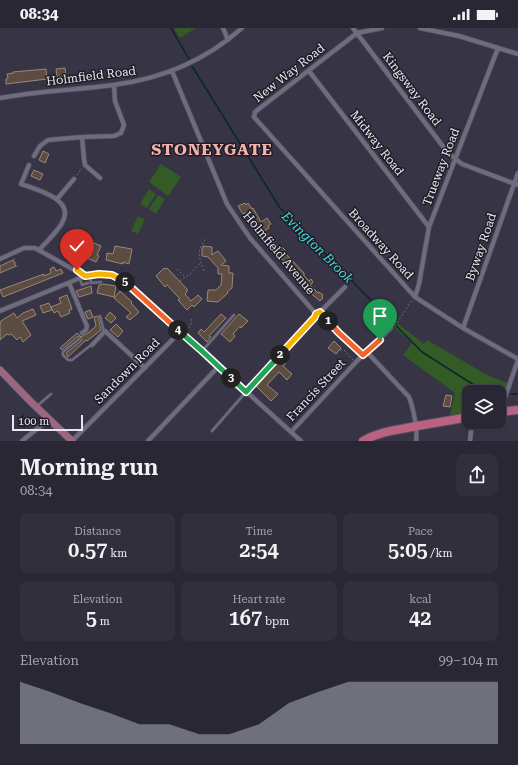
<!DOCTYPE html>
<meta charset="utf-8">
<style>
body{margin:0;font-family:"Roboto Serif",serif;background:#312f3c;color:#f1f3f6;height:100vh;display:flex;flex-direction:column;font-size:15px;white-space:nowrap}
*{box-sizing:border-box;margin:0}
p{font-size:13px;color:#a5a5ac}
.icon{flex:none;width:22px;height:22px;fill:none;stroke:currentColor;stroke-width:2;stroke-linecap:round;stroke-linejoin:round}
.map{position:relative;height:413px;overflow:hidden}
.drawer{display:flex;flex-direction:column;background:#292734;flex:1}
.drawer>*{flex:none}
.fabs{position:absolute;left:462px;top:357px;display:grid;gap:8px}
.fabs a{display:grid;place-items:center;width:44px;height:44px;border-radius:8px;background:#292734;box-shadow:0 1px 3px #0004,0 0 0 1px #45444f;font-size:20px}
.scale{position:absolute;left:12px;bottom:10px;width:71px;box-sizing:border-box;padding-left:4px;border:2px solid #e8e6f1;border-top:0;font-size:11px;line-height:14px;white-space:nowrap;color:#e8e6f1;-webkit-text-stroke:3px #1e1d25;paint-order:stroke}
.pin{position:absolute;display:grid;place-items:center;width:34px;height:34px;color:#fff;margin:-41px -17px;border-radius:50% 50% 50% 0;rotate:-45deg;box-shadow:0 0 4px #0007}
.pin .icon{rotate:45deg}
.km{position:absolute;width:20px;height:20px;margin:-10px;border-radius:50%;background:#222;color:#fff;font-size:11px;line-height:20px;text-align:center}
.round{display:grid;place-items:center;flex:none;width:42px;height:42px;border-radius:8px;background:#312f3c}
.summary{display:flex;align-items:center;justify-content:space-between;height:68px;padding:0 20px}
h1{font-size:22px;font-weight:600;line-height:30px}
.stats{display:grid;grid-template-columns:repeat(3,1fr);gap:6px;height:68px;padding:4px 20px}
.stats div{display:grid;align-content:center;border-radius:8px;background:#312f3c;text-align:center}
.stats b{font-size:20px;font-weight:600}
.stats small{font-size:11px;font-weight:400}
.stats p{font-size:11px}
.chart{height:112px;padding:8px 20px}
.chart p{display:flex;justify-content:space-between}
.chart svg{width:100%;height:72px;margin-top:4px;fill:#8c9099;opacity:.7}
.status{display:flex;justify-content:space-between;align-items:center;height:28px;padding:0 20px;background:#292734;direction:ltr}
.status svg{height:11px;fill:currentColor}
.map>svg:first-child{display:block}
</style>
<div class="status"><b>08:34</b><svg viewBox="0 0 49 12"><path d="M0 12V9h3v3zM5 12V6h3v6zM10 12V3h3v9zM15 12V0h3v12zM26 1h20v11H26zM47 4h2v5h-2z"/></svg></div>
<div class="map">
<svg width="518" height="413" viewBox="0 0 518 413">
<rect width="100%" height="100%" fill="#373445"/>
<!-- green -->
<path fill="#335b26" d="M174,0H196L180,10Z
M161,136L181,149L168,168L149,154Z
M149,161L156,166L147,180L140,176Z
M158,167L165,171L156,186L149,181Z
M138,188L145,191L138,206L131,203Z
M397,295L424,316L427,312L489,348L507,355L499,377V364H469V384L450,387L455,365L403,327L412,315L394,299Z"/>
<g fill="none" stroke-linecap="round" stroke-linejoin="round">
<!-- stream -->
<path stroke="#08292a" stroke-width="1.5" d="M171,0L189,31
M192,38L280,180L422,324L485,364
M511,366H518"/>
</g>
<!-- building -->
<path fill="#5c4d40" stroke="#99887b" d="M65,40L66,48L57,49L56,41Z
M46,41L47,51L6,56V51L8,50L7,46L13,45V44Z
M43,123L49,126L45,135L39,132Z
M34,142L43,146L40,152L31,148Z
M245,175L246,177L248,175L252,181L253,180L261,194L267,190L271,196L268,198L269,200L263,204L256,194L251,197L245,185L243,186L238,178Z
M267,205L271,212L281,221L282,219L285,222V225L304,245V248L309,253L311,251L313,254L308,260L297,249L285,236L286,235L277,227L278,226L264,211L263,208Z
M89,213L101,218L97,227L99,228L96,234L80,227L83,221L85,222Z
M115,218L132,221L129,236L123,234V236L106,232L107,225L113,226Z
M203,218L212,219V227L218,223L226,233L221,237L229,238V245H233L232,260L227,264L228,265L218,274L207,273L208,262H216L221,257L222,246H218V240L208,229L202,228V220H203Z
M13,232L16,238L0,245V238Z
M54,239L56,243L61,241L63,245L3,269L0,262L44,246V248L51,245L50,241Z
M164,240L166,241L167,240L187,261V264L185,266L191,273L198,267L202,271L194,279L192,277L187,282L178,272L180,271L167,257L165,259L156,248Z
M103,256L116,258L114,269L97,265L99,257Z
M91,258L92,265L79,269L76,263Z
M311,258L318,265L319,264L323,267L322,269L323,270L320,273L308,263V261Z
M120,263L132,274L131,275L139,284L130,292L126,289L131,285L114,270Z
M67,267L72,281L69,282L70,285L61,289L58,283L54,285L51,279L61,275L59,270Z
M49,275L52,282L43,285L40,278Z
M33,281L36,287L22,293L31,307L23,314L20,309L17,312L11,306L9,307L7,306L0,312V295L1,293L14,285L17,290L23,285Z
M90,282L93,289L88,291L85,284Z
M110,284L116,290L111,295L105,290Z
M221,286L226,290L209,308L211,309L207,314L198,305L201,301L204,304Z
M239,286L248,293L241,300L240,298L233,306L235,308L230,314L221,306Z
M98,288L101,302L87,313L86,312L68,329L66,325L81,313V309H77L62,322L60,320L77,305L81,309L88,305L96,298L94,289Z
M116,296L123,303L118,309L110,302Z
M334,313L341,320L336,326L328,320Z
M281,331L286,335L283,338L292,346L287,352L279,344L267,357L278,366L271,373L256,358Z
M446,367L452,368L450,379L443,378Z"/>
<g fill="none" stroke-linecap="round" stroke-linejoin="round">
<!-- lane casing -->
<g stroke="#53515e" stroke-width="3.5">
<path id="lane" d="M90,248L91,255L101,254
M80,251L82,257L88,255
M100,288L104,304
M79,311L63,324V327L68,332H72L91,317
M202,323L234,287
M37,378L51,366
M212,403L246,364"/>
</g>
<!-- street casing -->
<g stroke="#53515e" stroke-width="5.5">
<path id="street" d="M223,0L228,12
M353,0L448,125L462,136L518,157
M420,0L459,8L518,26
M357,5L255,84L254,89L415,269L463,300L518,331
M357,5L382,0
M172,43L227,176L250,210L316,286
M309,43L429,199
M0,70C37,63 75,62 113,57C161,51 206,32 242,0
M82,109L84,131L85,137L100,150
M34,128L40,118L48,112L82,109L114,108L121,105L124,97L115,73L114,57
M29,137L21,156C37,162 76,171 62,195C57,204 47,213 40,221
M57,171L74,151
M0,231L24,220H35L85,248
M69,255L87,298L86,302L82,305
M415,269L419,256L429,199L498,20
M0,283L85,248C99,244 111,246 124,253L301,413
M463,300L518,145
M92,317L105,303L145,340
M367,324L409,369C413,379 418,402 416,413
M246,364L315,289L316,286L319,285L345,259
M504,383L503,375L518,332
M291,404L356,334L391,300
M22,413L49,391
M72,413L180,304
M148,413L218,339
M470,413L472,394"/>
</g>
<!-- primary casing -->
<g stroke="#53515e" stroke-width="8">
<path id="primary" d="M0,342L30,373L72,413"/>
</g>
<!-- highway casing -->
<g stroke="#53515e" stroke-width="10">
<path id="highway" d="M499,384L518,382
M363,413C380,403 398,402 417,398C434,395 452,392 469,389"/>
</g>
<!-- path -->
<path stroke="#6e6b7b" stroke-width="1" stroke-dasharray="2 2" stroke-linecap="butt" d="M77,147L82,140
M14,230L18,241
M177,241L185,249
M204,243C199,230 196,222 206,211
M180,253L190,246L200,235
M323,287L339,305L361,324
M395,298L412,272
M186,303L191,297L192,289
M340,322H344L353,332"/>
<!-- lane -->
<use href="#lane" stroke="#6f6c7f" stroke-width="2"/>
<!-- street -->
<use href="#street" stroke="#6f6c7f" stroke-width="4"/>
<!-- primary -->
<use href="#primary" stroke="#9c667f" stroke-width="7"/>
<!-- highway -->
<use href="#highway" stroke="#ba627f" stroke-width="8"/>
</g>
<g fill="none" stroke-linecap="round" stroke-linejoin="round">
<!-- split-1 casing -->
<g stroke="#fff" stroke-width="8">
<path id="split-1" d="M328,293L339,305L363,327L380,312"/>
</g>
<!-- split-2 casing -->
<g stroke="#fff" stroke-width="8">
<path id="split-2" d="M280,327L315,289L316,286L320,284L328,293"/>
</g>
<!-- split-3 casing -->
<g stroke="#fff" stroke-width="8">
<path id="split-3" d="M231,350L246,364L280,327"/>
</g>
<!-- split-4 casing -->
<g stroke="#fff" stroke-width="8">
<path id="split-4" d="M178,302L202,323L231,350"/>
</g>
<!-- split-5 casing -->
<g stroke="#fff" stroke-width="8">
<path id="split-5" d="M125,254L178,302"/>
</g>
<!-- split-6 casing -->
<g stroke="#fff" stroke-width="8">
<path id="split-6" d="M77,242L85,248L99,246L112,247L125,254"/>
</g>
<!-- split-1 -->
<use href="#split-1" stroke="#f0652b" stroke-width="5"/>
<!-- split-2 -->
<use href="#split-2" stroke="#f5b400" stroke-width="5"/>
<!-- split-3 -->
<use href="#split-3" stroke="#22a559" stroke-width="5"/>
<!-- split-4 -->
<use href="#split-4" stroke="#22a559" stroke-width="5"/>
<!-- split-5 -->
<use href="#split-5" stroke="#f0652b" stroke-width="5"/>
<!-- split-6 -->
<use href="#split-6" stroke="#f5b400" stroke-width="5"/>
</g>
<g text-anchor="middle" stroke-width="3" stroke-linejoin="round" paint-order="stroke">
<!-- street labels -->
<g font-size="12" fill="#e8e6f1" stroke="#1e1d25">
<text transform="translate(289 45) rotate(-38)" y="4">New Way Road</text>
<text transform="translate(91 48) rotate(-7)" y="4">Holmfield Road</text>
<text transform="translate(412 61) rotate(53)" y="4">Kingsway Road</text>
<text transform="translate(377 115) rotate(52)" y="4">Midway Road</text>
<text transform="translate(441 139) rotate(-69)" y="4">Trueway Road</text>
<text transform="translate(381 216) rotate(48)" y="4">Broadway Road</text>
<text transform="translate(481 219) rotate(-71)" y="4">Byway Road</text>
<text transform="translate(279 225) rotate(50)" y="4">Holmfield Avenue</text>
<text transform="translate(127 343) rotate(-45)" y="4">Sandown Road</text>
<text transform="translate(316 362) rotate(-47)" y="4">Francis Street</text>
</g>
<!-- water labels -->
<g font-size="13" font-style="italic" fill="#43dbde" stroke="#1e1d25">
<text transform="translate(318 219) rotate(45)" y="5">Evington Brook</text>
</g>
<!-- district labels -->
<g font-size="16" font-weight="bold" letter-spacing="1" fill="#f5b1af" stroke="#1e1d25">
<text x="212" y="127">STONEYGATE</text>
</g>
</g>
</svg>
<div class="fabs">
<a><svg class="icon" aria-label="layers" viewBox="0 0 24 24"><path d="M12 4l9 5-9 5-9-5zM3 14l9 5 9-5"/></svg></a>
</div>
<div class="scale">100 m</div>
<div class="pin" style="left:380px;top:312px;background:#1e9e55"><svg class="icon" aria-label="arrive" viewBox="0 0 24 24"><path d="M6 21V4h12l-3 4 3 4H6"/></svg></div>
<div class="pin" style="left:77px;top:242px;background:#d93025"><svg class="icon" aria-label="check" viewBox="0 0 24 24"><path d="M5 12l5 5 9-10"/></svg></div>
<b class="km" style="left:328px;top:293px">1</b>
<b class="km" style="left:280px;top:327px">2</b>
<b class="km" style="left:231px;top:350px">3</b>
<b class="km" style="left:178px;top:302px">4</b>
<b class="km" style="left:125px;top:254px">5</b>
</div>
<section class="drawer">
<div class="summary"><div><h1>Morning run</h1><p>08:34</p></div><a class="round"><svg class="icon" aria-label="share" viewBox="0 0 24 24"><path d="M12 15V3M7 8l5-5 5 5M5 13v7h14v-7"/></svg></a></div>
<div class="stats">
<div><p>Distance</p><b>0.57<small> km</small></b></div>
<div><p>Time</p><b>2:54</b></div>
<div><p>Pace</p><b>5:05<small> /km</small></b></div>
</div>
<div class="stats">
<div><p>Elevation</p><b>5<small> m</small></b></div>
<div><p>Heart rate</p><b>167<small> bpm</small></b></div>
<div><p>kcal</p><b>42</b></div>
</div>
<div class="chart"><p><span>Elevation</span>99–104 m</p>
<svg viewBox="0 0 160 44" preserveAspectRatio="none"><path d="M0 44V6L10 12L20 19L30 25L40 32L50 32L60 38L70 38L80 32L90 19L100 12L110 6L120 6L130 6L140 6L150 6L160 6V44z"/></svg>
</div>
</section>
